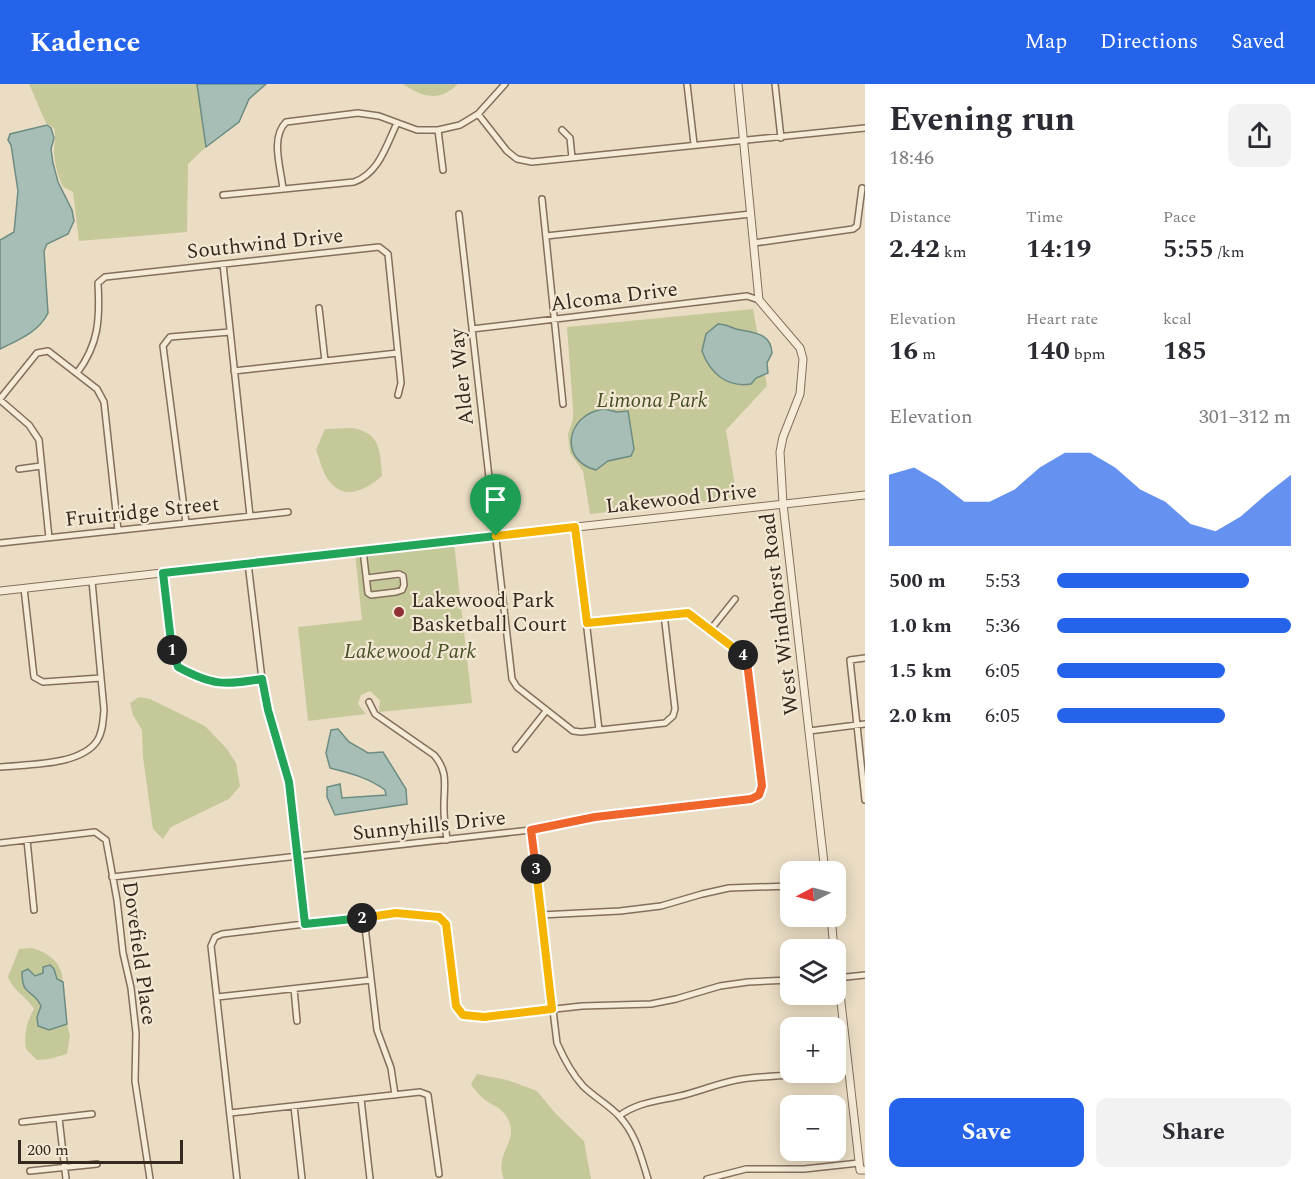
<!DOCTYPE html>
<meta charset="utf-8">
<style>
body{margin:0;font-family:Spectral,serif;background:#f2f2f3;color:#2b2b33;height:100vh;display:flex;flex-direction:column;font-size:22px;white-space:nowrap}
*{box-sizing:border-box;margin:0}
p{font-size:20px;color:#7c7c81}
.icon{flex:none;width:33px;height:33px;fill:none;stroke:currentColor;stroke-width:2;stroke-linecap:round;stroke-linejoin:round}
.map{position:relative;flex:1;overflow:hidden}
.panel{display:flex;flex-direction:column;background:#fff;width:450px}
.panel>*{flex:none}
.needle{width:39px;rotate:264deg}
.buttons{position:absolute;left:780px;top:777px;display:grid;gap:12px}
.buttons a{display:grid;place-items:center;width:66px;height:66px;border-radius:12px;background:#fff;box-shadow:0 3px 15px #0003;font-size:30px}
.scale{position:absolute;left:18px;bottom:15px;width:165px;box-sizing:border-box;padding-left:6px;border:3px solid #35281f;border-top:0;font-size:16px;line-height:21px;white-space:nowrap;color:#35281f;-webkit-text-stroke:4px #f3e8d3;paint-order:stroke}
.pin{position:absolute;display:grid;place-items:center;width:51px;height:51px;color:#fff;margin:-62px -26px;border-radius:50% 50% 50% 0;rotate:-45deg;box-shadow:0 0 6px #0007}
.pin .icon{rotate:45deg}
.km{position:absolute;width:30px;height:30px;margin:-15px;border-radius:50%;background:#222;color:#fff;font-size:16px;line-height:30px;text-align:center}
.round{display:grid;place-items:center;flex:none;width:63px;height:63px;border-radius:12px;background:#f2f2f3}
.summary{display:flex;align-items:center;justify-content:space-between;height:102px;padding:0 24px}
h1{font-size:33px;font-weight:700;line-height:45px}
.stats{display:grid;grid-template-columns:repeat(3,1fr);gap:9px;height:102px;padding:6px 24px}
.stats div{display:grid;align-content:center}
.stats b{font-size:26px;font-weight:700}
.stats small{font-size:16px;font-weight:400}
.stats p{font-size:16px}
.chart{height:168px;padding:12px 24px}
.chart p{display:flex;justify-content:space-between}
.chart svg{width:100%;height:108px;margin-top:6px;fill:#2563eb;opacity:.7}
.button{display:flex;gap:12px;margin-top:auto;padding:12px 24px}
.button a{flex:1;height:69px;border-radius:12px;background:#2563eb;color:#fff;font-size:24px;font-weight:700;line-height:69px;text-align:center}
.button a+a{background:#f2f2f3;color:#2b2b33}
ul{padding:0 24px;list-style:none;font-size:20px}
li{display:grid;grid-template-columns:96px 72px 1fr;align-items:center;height:45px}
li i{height:15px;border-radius:8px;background:#2563eb}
header{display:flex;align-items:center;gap:36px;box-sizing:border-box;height:84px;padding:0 30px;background:#2563eb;color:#fff}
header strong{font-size:28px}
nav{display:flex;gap:33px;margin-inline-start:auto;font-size:21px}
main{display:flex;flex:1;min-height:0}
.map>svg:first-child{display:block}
</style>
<header>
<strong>Kadence</strong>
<nav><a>Map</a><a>Directions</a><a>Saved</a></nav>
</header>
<main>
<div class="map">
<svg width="865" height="1095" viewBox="0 0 865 1095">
<rect width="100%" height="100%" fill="#ebddc4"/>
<!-- green -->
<path fill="#c5c899" d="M29,0H197L206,63L188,80L187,148L79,157L73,108L63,103C58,93 55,80 54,69C54,59 56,53 54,44L46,39Z
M403,0H458C439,18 424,14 403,0Z
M753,225L767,302L726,346L737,414L590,430L583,387L570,369L568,350L573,335V324L567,243Z
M352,344C381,349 380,367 382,392C367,405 345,418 329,397C323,390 320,376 316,366L325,345Z
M454,459L472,619L379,628L380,616L370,607L361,611L358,620L366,630L308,637L298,543L362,536L355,469Z
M139,613L150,615L205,642L227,665L236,679L240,702L229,715L171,743L163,755L153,745L143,673L142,646L133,631L130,619Z
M32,864C49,869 62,878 63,898L57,895L54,885L35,892L25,907L37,914L41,923L37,933L49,946L67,940L70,952L67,970L49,975L37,976L26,965C24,950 26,939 34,925C26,912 13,907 8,893L19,865Z
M477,990L507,996L537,1007L555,1029L584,1057L591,1095H504C494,1069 518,1059 509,1037C504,1025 494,1022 485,1016C480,1012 476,1007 472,1002L471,1000Z"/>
<!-- water -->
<path fill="#a6beb6" stroke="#6d8c82" stroke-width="1.5" d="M197,0H266L249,15L239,38L206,63Z
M47,41L51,44L54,54L51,65L53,79L58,98L72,126L74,137L68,150L47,160L44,167L48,229C39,248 18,256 0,265V156L14,148L18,107L11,61L8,56L10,50Z
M718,240C725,240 730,243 736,245C753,249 771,248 772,269L767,279L768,289L756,294L751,300C727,304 710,289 702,267L706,250Z
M604,325L617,328L628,327L634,365L631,372L608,377L596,386C558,376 566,330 604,325Z
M338,645L349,658L368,669L383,668L406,705L407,720L335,731L327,713V703L340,700L342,714L386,711L385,706C369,694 350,689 330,684L326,669L331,646Z
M50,881L54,885L57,895L63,898L67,940L49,946L38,942L37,933L41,922C33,904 22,914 22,888L28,885L35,892L43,889V883Z"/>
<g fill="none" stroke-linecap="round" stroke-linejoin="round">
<!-- minor casing -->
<g stroke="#846f5c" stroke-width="8">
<path id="minor" d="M687,0L694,60
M775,0L781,54
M478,30L507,67L517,75L532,78L865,44
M438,46L443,86
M562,46L570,54L572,74
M283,105C281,84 270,54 286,38L358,29L379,32L417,46H438L460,41L478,30L505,0
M223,111L354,98C379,89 386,62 397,39
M542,115L563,320
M459,130L512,595L517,603L573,647L581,648L665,639L673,632L675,625L664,530
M546,152L751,130
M754,159L853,145L857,142L862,104
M223,180L250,432
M319,224L325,277
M472,245L747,212L759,216
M234,287L398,269
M77,289C99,260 100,235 98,199L105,193L379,163L388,170L401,299L398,311
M0,315L37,269L48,267L97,305L104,318L118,446
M0,316L29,341L39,356L49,454
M19,385L41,382
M186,439L163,262L170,253L230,248
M575,443L599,646
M0,459L288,428
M363,466L368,509L371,511L396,508L402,506L404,501L403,492L399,490L367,494
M248,479L262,595L268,626L289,698L305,840
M163,489L173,571C189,605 230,600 262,595
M24,504L34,593L43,598L101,594
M711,545L735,515
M865,574L850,576L865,716
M369,618L375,630L434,671C450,689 443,704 444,727C444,736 446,746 447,756
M809,647L865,640
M516,665L546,627
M0,683C27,680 80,682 97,657C103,648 103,636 104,626L92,497
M531,746L557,959C564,975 571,989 583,1002C594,1013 609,1021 619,1032C636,1050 641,1073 648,1095
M27,756L34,826
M0,759L95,748L106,756L117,816L123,869L131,904L136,949L135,997L150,1095
M112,793L531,746L595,733L751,715L759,711L762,702L747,578L742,570L688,529L587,539
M541,831L620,827L661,822L702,810L729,804L790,802
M364,834L377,946L391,984L395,1011
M837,894L865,891
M294,905L297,937
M217,913L371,896
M361,1015L370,1095
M294,1022L302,1095
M230,1029L420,1008L428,1011L439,1090
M619,1032C638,1018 658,1017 680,1012C701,1007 721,998 742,995C777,990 813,992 848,988
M59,1034L66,1095
M22,1038L92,1030
M30,1087L97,1080
M237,1095L211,862L215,853L222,850L396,829L439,833L446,840L456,922L463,931L484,933L582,922L651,920L676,915L720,902L748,898L790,896
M707,1095L746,1085H804L859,1079"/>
</g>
<!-- tertiary casing -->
<g stroke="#846f5c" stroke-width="9">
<path id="tertiary" d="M738,0L759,216L800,264L803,275L800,310L783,353L780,368L783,420L825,788
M0,507L865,411
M831,832L834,866
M836,874L860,1086H865"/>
</g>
<!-- minor -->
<use href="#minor" stroke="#f6ebd7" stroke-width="5"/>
<!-- tertiary -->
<use href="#tertiary" stroke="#f6ebd7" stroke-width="7"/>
</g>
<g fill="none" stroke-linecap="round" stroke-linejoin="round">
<!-- split-1 casing -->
<g stroke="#fff" stroke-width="12">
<path id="split-1" d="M172,566L163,489L496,452"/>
</g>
<!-- split-2 casing -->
<g stroke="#fff" stroke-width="12">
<path id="split-2" d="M172,566L178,583C213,602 224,601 262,595L268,626L289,698L305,840L362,834"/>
</g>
<!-- split-3 casing -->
<g stroke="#fff" stroke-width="12">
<path id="split-3" d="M362,834L396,829L439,833L446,840L456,922L463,931L484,933L552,925L536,785"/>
</g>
<!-- split-4 casing -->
<g stroke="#fff" stroke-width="12">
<path id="split-4" d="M536,785L531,746L595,733L751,715L759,711L762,702L747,578L743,571"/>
</g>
<!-- split-5 casing -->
<g stroke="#fff" stroke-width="12">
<path id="split-5" d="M496,452L575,443L587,539L688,529L743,571"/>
</g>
<!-- split-1 -->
<use href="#split-1" stroke="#22a559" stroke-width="8"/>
<!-- split-2 -->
<use href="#split-2" stroke="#22a559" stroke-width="8"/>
<!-- split-3 -->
<use href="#split-3" stroke="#f5b400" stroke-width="8"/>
<!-- split-4 -->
<use href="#split-4" stroke="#f0652b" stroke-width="8"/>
<!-- split-5 -->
<use href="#split-5" stroke="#f5b400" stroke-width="8"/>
</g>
<!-- markers -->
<circle fill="#8f3036" stroke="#f3e8d3" stroke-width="2" cx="399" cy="528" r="6"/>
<g text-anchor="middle" stroke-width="4.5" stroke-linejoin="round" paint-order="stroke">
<!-- street labels -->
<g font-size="21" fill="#35281f" stroke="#f3e8d3">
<text transform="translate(265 159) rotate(-6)" y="7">Southwind Drive</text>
<text transform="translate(614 212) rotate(-7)" y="7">Alcoma Drive</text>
<text transform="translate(461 293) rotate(-96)" y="7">Alder Way</text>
<text transform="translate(681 414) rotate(-6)" y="7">Lakewood Drive</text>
<text transform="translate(142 427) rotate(-6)" y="7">Fruitridge Street</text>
<text transform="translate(779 530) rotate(-97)" y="7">West Windhorst Road</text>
<text transform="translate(429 741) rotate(-6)" y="7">Sunnyhills Drive</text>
<text transform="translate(140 869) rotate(82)" y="7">Dovefield Place</text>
</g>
<!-- park labels -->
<g font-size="21" font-style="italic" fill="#485027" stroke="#f3e8d3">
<text x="652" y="323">Limona Park</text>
<text x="410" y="574">Lakewood Park</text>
</g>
<!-- poi labels -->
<g font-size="21" fill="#35281f" stroke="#f3e8d3" text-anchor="start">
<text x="411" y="523">Lakewood Park<tspan x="411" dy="24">Basketball Court</tspan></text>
</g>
</g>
</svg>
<div class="buttons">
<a><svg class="needle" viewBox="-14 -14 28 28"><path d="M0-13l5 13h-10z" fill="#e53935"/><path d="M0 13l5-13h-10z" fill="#7c7c81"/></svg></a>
<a><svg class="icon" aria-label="layers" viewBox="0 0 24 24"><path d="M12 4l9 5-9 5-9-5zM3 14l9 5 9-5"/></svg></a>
<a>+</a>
<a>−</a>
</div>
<div class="scale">200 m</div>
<div class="pin" style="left:496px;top:452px;background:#1e9e55"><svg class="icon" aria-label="arrive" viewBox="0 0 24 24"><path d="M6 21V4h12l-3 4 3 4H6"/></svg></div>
<b class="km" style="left:172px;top:566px">1</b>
<b class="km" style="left:362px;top:834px">2</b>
<b class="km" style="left:536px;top:785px">3</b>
<b class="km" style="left:743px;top:571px">4</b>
</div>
<section class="panel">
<div class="summary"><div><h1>Evening run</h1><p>18:46</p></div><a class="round"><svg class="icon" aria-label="share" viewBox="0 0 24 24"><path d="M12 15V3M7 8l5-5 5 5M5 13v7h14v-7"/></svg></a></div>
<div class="stats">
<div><p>Distance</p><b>2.42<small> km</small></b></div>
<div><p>Time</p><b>14:19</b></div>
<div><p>Pace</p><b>5:55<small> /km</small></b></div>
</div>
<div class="stats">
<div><p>Elevation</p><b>16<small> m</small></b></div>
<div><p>Heart rate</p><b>140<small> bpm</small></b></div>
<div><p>kcal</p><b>185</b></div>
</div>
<div class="chart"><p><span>Elevation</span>301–312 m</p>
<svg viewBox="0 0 160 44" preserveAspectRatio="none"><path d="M0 44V15L10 12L20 18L30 26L40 26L50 21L60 12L70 6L80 6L90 12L100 21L110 26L120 35L130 38L140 32L150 23L160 15V44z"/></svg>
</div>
<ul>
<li><b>500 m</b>5:53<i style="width:82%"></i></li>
<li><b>1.0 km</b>5:36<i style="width:100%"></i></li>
<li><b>1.5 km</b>6:05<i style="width:72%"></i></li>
<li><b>2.0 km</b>6:05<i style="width:72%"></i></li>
</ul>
<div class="button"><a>Save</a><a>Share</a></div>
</section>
</main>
